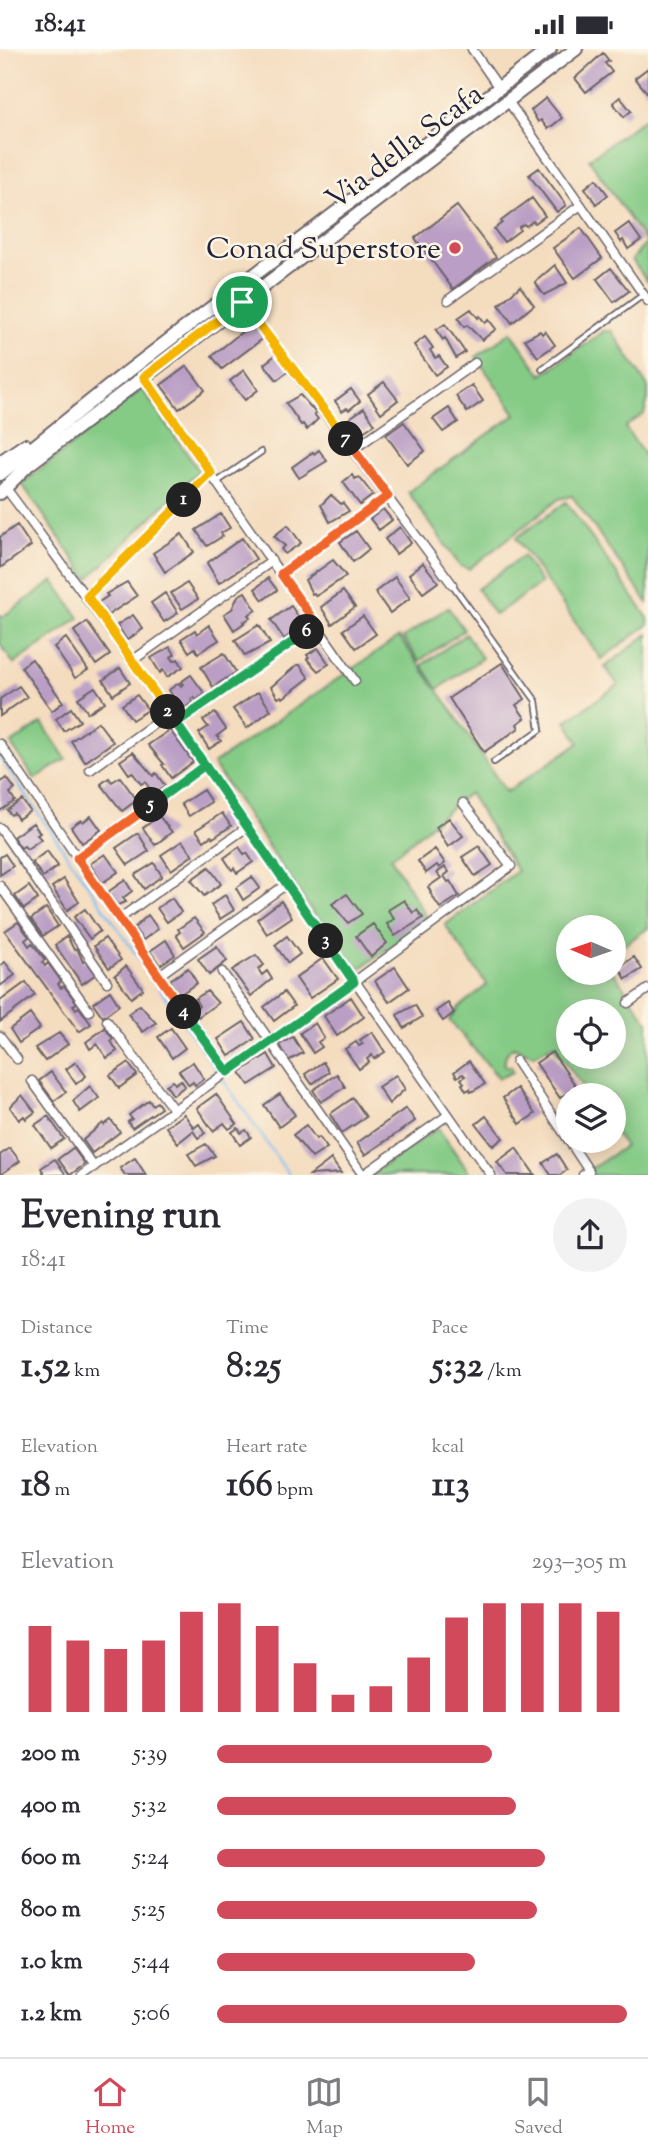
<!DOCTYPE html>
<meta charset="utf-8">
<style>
body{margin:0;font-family:"Sorts Mill Goudy",serif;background:#f2f2f3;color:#2b2b33;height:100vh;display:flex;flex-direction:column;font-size:26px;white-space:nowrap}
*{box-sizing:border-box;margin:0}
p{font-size:23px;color:#7c7c81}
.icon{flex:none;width:38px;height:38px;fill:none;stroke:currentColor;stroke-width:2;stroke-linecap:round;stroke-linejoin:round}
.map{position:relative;height:1126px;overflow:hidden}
.sheet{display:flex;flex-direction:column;background:#fff;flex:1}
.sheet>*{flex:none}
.needle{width:46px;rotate:272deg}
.controls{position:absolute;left:556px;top:866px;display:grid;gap:14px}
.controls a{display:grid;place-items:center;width:70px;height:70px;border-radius:50%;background:#fff;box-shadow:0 4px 18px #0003;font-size:35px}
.pin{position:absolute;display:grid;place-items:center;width:60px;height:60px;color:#fff;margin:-30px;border:4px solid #fff;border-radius:50%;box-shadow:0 2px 7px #0007}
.km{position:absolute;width:35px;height:35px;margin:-18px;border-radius:50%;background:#222;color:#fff;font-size:19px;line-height:35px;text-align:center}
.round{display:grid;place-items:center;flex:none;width:74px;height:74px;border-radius:37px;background:#f2f2f3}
.overview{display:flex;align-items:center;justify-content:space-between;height:119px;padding:0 21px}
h1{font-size:38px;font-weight:700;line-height:52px}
.figures{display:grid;grid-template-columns:repeat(3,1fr);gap:10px;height:119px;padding:7px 21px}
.figures div{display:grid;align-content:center}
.figures b{font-size:35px;font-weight:700}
.figures small{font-size:19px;font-weight:400}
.figures p{font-size:19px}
.chart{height:196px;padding:14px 21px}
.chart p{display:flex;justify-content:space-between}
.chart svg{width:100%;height:126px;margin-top:7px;stroke:#d1495b;stroke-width:6}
ul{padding:0 21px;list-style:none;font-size:23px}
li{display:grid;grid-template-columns:112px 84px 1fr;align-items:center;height:52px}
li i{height:18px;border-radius:9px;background:#d1495b}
.status{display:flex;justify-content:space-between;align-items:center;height:49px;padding:0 35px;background:#fff;direction:ltr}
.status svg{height:19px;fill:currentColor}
.tabs{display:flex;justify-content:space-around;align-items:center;height:98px;border-top:2px solid #e1e1e2;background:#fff;font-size:19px;color:#7c7c81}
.tabs a{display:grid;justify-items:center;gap:4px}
.tabs .active{color:#d1495b}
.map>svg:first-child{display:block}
</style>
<div class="status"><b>18:41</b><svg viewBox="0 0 49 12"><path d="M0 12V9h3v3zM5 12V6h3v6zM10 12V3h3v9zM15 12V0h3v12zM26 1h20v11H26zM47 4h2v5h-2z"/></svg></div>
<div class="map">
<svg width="648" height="1126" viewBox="0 0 648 1126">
<rect width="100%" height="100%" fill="#fcf5e5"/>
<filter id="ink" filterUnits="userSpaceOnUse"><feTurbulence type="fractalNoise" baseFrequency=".0143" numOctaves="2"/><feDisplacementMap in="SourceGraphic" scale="14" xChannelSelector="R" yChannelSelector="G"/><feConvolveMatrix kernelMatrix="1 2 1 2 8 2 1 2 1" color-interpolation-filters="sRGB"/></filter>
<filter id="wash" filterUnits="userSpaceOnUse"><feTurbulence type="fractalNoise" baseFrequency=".00686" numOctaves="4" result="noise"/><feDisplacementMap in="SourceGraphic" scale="28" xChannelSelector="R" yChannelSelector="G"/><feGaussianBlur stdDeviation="1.57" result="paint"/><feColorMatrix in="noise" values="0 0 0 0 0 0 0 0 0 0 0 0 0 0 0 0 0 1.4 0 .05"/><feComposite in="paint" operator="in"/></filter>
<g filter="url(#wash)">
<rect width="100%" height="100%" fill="#f4dcbe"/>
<!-- green -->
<path fill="#85cb86" stroke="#547660" stroke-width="2" fill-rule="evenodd" d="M648,67V233L632,211L646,194L589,110Z
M604,282H612L648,338V350L644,365L625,378L648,412V554L572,447L559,450L469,520L460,517L408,443L516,365L476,308L511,283L542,326Z
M142,340L199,422L88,530L22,435Z
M566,453L648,569V576L601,610L516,489Z
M523,507L541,534L495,566L477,540Z
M54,532L79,569L14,615L0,595V566L2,568Z
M448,558L464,581L419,612L403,589Z
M466,585L482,609L438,640L422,616Z
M648,585V879L614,903V878H569V924H614L648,973V1126H582L625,1097L614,1083V1046H589L553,996L534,1006L513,998C506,1003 504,1008 505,1017H511L513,1023L499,1029L449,971L458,959L487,936L445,876L517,822L469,744L391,809L428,871L355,923L306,854L213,715L399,588L447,654L506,743L579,694L566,672L618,636L605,618ZM569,962H614V1008H569Z
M42,674L66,710L35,730L11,695Z
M438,1079L471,1126H370Z"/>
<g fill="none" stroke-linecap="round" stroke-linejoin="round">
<!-- stream -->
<path stroke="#7dbbf0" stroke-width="2.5" d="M0,709L289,1126"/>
</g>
<g id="blocks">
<!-- building -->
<path fill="#ba9ec5" d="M603,4L609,12L605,14L612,23L586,43L575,29Z
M648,19V45L635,29Z
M620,48L631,62L624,68L613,54Z
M546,49L562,69L548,80L541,71L538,73L531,61Z
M539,119L566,156L557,163L529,126Z
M596,130L608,146L596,155L585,139Z
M532,149L545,167L535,174L533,172L526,177L524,175L519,178L520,181L504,193L494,180L502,174L501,172Z
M457,157L496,208L453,240L415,189Z
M629,174L641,191L628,200L623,191L621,193L615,184Z
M581,179L602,209L575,229L553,199Z
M555,216L567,234L544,246L535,233Z
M611,219L629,242L614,253L597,230Z
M520,237L534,256L512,274L499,256Z
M471,260L478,269L480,267L485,274L489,271L496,280L482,291L467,276L464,278L458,269Z
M445,275L465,303L456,309L445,289L443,291L436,281Z
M255,276L265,288L222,320L212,307L249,277L251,279Z
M540,282L542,285L545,282L555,296L538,308L525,290Z
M425,288L433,299L430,301L435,309L439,307L447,318L435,326L414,296Z
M277,305L290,321L277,331L264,315Z
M187,317L205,341L179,360L161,336Z
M244,321L258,341L245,351L230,332Z
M384,333L398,351L381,364L368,345Z
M472,336L483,352L467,363L456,347Z
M351,340L360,352L349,361L347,359L342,362L335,352Z
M300,346L316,364L314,365L318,370L307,381L303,375L301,376L286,354Z
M364,359L375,375L363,383L359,378L354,381L347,371Z
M449,359L458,373L443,383L433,370Z
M404,373L425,402L407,415L386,386Z
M319,401L327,412L299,429L292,418L313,403L314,405Z
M352,426L355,430L359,428L373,446L360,456L343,433Z
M331,446L341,455L343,454L349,462L330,473L321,456Z
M383,460L392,471L379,481L370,470Z
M221,465L230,479L221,484L223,487L207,497L196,481Z
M17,476L31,497L0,519V488Z
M288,476L301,494L285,505L281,500L285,497L274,487Z
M400,478L411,494L396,505L385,490Z
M356,482L369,500L353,513L340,493Z
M182,485L194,503L165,523L153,504Z
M242,489L256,510L219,534L207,514Z
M333,511L346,527L316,547L314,544L312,545L305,531Z
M423,514L438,533L423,544L409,525Z
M395,528L410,549L390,564L375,543Z
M268,529L277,541L263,551L255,540Z
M127,533L137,547L108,566L104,560L101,561L96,555L108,547L106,545Z
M187,534L198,550L182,560L171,544Z
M343,542L355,558L332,575L321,558Z
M245,543L256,561L248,566L250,569L243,573L244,574L234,581L224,565L232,560L238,547Z
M165,544L178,564L164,573L151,554Z
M291,557L304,576L284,590L271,571Z
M133,566L143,580L127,591L117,576Z
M363,567L376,585L356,599L343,581Z
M87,573L110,606L96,616L74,582Z
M209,576L219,591L198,604L195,599L189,603L181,590L195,581L197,585Z
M259,576L270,594L245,607L235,591Z
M66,589L88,621L75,629L54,598Z
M170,598L175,605L171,608L174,612L178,610L183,618L167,628L163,621L160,624L151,609Z
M318,599L329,615L318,622L307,610L309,608L307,606Z
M224,604L236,623L213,638L201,618Z
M32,610L63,653L52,662L21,618Z
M502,614L525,650L516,656L525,669L517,675L519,679L484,703L449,649Z
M297,616H300L309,629L283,649L282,647L278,649L271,638Z
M120,619L130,634L113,646L103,631Z
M191,626L205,645L196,651L194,648L191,650L193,653L182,661L169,641L179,634L181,637L183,635L181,633Z
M19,637L27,648L0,667V650Z
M95,638L105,653L88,664L78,649Z
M258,643L271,661L247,679L233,660Z
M137,646L148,661L132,671L122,656Z
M71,659L80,672L64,682L56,670Z
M215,664L226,680L217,687L221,692L209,700L199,684L208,678L203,671Z
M98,673L113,693L85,713L71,692Z
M170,681L193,713L171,729L162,716L164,715L148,696Z
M133,703L153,727L156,724L165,737L154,745L145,733L141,735L132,723L129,725L120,712Z
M120,728L137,751L122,762L101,735L109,729L112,733Z
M7,729L15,740L10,744L15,752L0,762V734Z
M203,741L211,753L189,767L181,755Z
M22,751L30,762L18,770L14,764L11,766L7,761Z
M222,764L231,777L213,789L211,787L204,792L196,781Z
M91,767L101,781L82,794L71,778L81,771L83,773Z
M159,767L172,783L155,796L143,779Z
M449,769L463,787L448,798L436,778Z
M33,774L40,784L37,786L41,790L27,800L24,797L21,799L13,788Z
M138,784L149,802L128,816L116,799Z
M182,792L193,806L171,821L161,806Z
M479,797L492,816L475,827L462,808Z
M239,798L244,805L247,804L253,813L237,824L234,819L232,821L224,809Z
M435,800L445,814L439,819L437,816L426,824L418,812Z
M47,802L58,817L43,828L32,813Z
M5,805L13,817L0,826V808Z
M105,805L118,823L102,834L90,815Z
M154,814L162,827L144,840L135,826Z
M209,818L221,835L204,847L191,831Z
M445,818L449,823L444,827L448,833L450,832L459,847L440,859L430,844L431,843L428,838L441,829L437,824Z
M252,828L260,839L243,851L236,839Z
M64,830L79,853L67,861L52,838Z
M125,831L132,842L123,849L126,853L117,856L108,843Z
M29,837L38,850L24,860L15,847Z
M347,845L362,865L348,874L332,855Z
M225,846L234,861L220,870L211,856Z
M172,849L181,863L167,873L157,859Z
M404,851L413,864L417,861L423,869L395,887L387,875L394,870L388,861Z
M281,852L292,868L267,885L257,870Z
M46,859L58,877L43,887L31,870Z
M85,860L100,882L90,890L74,868Z
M148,866L158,880L143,891L134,879Z
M194,869L205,883L184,898L176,886L180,883L178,880Z
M18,873L29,888L25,891L29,897L32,894L45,911L42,913L45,917L48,914L61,932L58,935L61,939L64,937L77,954L73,956L76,960L79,958L91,975L79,983L5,882Z
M373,875L387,894L371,908L356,887Z
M67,887L74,901L77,899L83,913L86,912L96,925L82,935L55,896Z
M287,887L300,905L288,914L275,896Z
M105,889L121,911L109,919L94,897Z
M166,891L175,906L160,916L150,902Z
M217,897L227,912L209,926L198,910Z
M256,906L264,916L258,920L262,926L267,922L272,930L251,947L232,921Z
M634,908L642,920L626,930L619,918Z
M323,909L338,930L310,949L296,929Z
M5,913L15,926L0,937V917Z
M126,917L143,940L131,949L115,926Z
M395,918L409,939L389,953L375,932Z
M188,919L197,934L179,946L170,931Z
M26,933L35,946L0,973V952Z
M110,942L119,956L103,968L93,954Z
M207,942L218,954L198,968L194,961L199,957L195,950Z
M284,943L294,957L274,972L264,958Z
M351,948L364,968L337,987L324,967Z
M448,954L454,964L443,972L436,962Z
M140,956L156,974L143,983L128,965Z
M415,956L422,968L404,979L397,966Z
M30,965L40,979L19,994L10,980Z
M244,973L255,990L229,1007L218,990Z
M315,974L324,989L318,993L322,998L313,1004L300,984Z
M105,979L113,990L111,992L117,1002L107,1009L97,995L90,1000L86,993Z
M171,979L185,999L172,1009L158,988Z
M372,983L385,1003L374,1010L372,1006L367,1010L369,1013L359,1020L345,1000L356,993L359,997L363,995L360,991Z
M59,984L68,995L45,1012L35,999Z
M293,988L303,1004L288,1012L279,996Z
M552,1003L576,1037L560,1049L536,1014Z
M268,1005L276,1019L249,1036L240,1023Z
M469,1012L485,1035L471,1043L470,1040L466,1042L462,1035L464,1034L461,1030L465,1027L463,1025L457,1028L454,1023Z
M76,1013L86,1027L76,1035L66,1020Z
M193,1013L204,1030L195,1036L193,1033L189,1036L179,1022Z
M323,1013L329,1023L312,1035L305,1025Z
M128,1014L137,1026L119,1039L110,1026Z
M51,1023L66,1043L54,1052L39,1032Z
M337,1025L345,1038L321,1053L313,1041Z
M396,1026L405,1040L389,1055L378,1038Z
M181,1031L185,1037L173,1046L166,1036L173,1032L175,1035Z
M90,1037L99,1049L80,1063L73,1052Z
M517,1039L535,1065L520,1075L503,1049Z
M216,1045L237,1075L229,1080L224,1074L213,1082L197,1059Z
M280,1045L295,1066L279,1078L264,1056Z
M22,1046L35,1063L26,1070L24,1067L19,1071L10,1058Z
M353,1049L366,1068L342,1084L330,1065Z
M149,1051L152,1056L157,1053L161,1059L132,1079L128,1073L132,1070L129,1066Z
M406,1059L415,1072L365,1106L357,1094Z
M184,1065L194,1079L199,1075L205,1084L198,1089L193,1082L178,1094L166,1078Z
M48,1067L64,1090L51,1099L35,1076Z
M486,1067L503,1089L493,1097L476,1075Z
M111,1071L120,1083L92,1104L83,1091L103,1074L104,1076Z
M306,1076L316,1090L319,1088L327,1099L312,1109L293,1086Z
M238,1079L241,1084L246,1081L251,1088L240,1096L232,1083Z
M206,1095L215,1107L196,1117L188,1105Z
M10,1099L20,1112L0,1126V1106Z
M73,1099L85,1115L70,1126L58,1110Z
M516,1099L535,1126H507L497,1113Z
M557,1105L567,1121L560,1126H551L543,1114Z
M135,1109L146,1126H125L120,1119Z
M55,1110L66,1126H45L41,1119Z
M331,1110L341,1124L310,1126L326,1114Z"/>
</g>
</g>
<g filter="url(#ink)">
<use href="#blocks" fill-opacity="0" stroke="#6c6369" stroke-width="2"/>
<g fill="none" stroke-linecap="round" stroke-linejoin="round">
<!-- lane casing -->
<g stroke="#6c6369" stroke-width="8">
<path id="lane" d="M542,320L643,246
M217,433L261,403
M452,535L536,652L540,681L494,713"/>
</g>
<!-- street casing -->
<g stroke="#6c6369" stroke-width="11">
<path id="street" d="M472,0L499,39
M508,52L648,252
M448,251L581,156
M242,253L452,535
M143,328L355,632
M354,400L475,314
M5,438C173,663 328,897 491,1126
M281,525L389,447
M87,547L211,424
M132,612L272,512
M176,674L317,576
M0,695L119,870L228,1023
M90,721L169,664
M0,779L107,933
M77,809L205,716
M0,837L89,962
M119,870L247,778
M222,923L363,1126
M158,927L288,834
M628,954L648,940
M107,972L173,1060
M0,987L17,1010
M516,1012L589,1122L583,1126
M32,1032L94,1118
M82,1126L354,933L511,817L463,754
M363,1126L448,1066"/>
</g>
<!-- secondary casing -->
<g stroke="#6c6369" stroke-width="16">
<path id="secondary" d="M0,444L28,416L576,0"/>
</g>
<!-- primary casing -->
<g stroke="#6c6369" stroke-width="16">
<path id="primary" d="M0,413L25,396
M0,425L122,327L550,0"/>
</g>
<!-- lane -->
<use href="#lane" stroke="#fff" stroke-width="4.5"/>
<!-- street -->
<use href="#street" stroke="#fff" stroke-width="8"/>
<!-- secondary -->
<use href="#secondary" stroke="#fff" stroke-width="12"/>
<!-- primary -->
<use href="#primary" stroke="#fff" stroke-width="12"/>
</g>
</g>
<g fill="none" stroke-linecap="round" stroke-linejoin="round" filter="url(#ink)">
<!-- split-1 casing -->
<g stroke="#fff" stroke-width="14">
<path id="split-1" d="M184,451L211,424L144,328L242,253"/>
</g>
<!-- split-2 casing -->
<g stroke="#fff" stroke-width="14">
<path id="split-2" d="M168,663L87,547L184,451"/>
</g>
<!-- split-3 casing -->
<g stroke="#fff" stroke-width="14">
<path id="split-3" d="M168,663L326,892"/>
</g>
<!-- split-4 casing -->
<g stroke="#fff" stroke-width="14">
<path id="split-4" d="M184,963L228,1023L354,933L326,892"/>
</g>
<!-- split-5 casing -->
<g stroke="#fff" stroke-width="14">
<path id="split-5" d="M151,756L77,809L184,963"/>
</g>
<!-- split-6 casing -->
<g stroke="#fff" stroke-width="14">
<path id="split-6" d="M151,756L205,716L176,674L307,583"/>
</g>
<!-- split-7 casing -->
<g stroke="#fff" stroke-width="14">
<path id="split-7" d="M307,583L317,576L281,525L388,447L346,390"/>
</g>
<!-- split-8 casing -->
<g stroke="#fff" stroke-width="14">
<path id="split-8" d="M242,253L346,390"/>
</g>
<!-- split-1 -->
<use href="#split-1" stroke="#f5b400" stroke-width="9"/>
<!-- split-2 -->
<use href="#split-2" stroke="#f5b400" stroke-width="9"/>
<!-- split-3 -->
<use href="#split-3" stroke="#22a559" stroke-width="9"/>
<!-- split-4 -->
<use href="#split-4" stroke="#22a559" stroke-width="9"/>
<!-- split-5 -->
<use href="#split-5" stroke="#f0652b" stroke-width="9"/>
<!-- split-6 -->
<use href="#split-6" stroke="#22a559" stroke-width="9"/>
<!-- split-7 -->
<use href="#split-7" stroke="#f0652b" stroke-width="9"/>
<!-- split-8 -->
<use href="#split-8" stroke="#f5b400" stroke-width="9"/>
</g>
<!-- markers -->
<circle fill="#d1495b" stroke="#fcf5e5" stroke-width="2.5" cx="455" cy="199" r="7"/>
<g text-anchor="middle" stroke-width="5" stroke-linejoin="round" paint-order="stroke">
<!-- street labels -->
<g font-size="30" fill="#22223b" stroke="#fcf5e5">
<text transform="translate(404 97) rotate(-37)" y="10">Via della Scafa</text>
</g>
<!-- poi labels -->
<g font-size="30" fill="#22223b" stroke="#fcf5e5" text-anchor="end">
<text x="441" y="209">Conad Superstore</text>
</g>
</g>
</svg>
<div class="controls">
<a><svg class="needle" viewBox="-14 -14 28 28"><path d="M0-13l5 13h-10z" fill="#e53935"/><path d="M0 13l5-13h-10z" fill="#7c7c81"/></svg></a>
<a><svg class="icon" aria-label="locate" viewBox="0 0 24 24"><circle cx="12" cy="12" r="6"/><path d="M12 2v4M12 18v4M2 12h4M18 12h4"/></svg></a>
<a><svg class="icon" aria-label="layers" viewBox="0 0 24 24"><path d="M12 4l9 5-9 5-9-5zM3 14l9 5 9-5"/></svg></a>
</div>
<div class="pin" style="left:242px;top:253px;background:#1e9e55"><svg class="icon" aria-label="arrive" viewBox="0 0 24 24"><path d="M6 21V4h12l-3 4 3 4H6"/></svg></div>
<b class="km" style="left:184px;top:451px">1</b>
<b class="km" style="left:168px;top:663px">2</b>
<b class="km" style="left:326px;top:892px">3</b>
<b class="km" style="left:184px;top:963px">4</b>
<b class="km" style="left:151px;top:756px">5</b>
<b class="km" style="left:307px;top:583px">6</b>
<b class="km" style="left:346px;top:390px">7</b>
</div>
<section class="sheet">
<div class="overview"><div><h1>Evening run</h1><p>18:41</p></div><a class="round"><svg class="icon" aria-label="share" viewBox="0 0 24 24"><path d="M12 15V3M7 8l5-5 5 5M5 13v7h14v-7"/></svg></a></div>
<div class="figures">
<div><p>Distance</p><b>1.52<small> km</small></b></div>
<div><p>Time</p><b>8:25</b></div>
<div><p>Pace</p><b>5:32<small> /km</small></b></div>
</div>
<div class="figures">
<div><p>Elevation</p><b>18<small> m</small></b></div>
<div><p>Heart rate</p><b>166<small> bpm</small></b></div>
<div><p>kcal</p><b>113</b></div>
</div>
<div class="chart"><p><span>Elevation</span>293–305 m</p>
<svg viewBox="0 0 160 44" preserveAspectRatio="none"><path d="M5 44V14M15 44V19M25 44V22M35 44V19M45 44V9M55 44V6M65 44V14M75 44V27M85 44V38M95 44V35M105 44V25M115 44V11M125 44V6M135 44V6M145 44V6M155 44V9"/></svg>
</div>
<ul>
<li><b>200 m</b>5:39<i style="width:67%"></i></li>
<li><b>400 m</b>5:32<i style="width:73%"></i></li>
<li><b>600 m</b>5:24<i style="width:80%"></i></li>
<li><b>800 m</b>5:25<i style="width:78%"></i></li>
<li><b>1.0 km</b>5:44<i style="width:63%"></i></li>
<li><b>1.2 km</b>5:06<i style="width:100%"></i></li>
</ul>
</section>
<nav class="tabs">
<a class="active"><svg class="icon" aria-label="home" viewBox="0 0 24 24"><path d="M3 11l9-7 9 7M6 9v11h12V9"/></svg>Home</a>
<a><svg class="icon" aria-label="map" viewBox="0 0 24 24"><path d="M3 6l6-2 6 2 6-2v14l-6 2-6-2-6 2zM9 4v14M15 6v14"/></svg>Map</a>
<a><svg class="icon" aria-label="saved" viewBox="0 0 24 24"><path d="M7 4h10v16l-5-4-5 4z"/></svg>Saved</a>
</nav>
